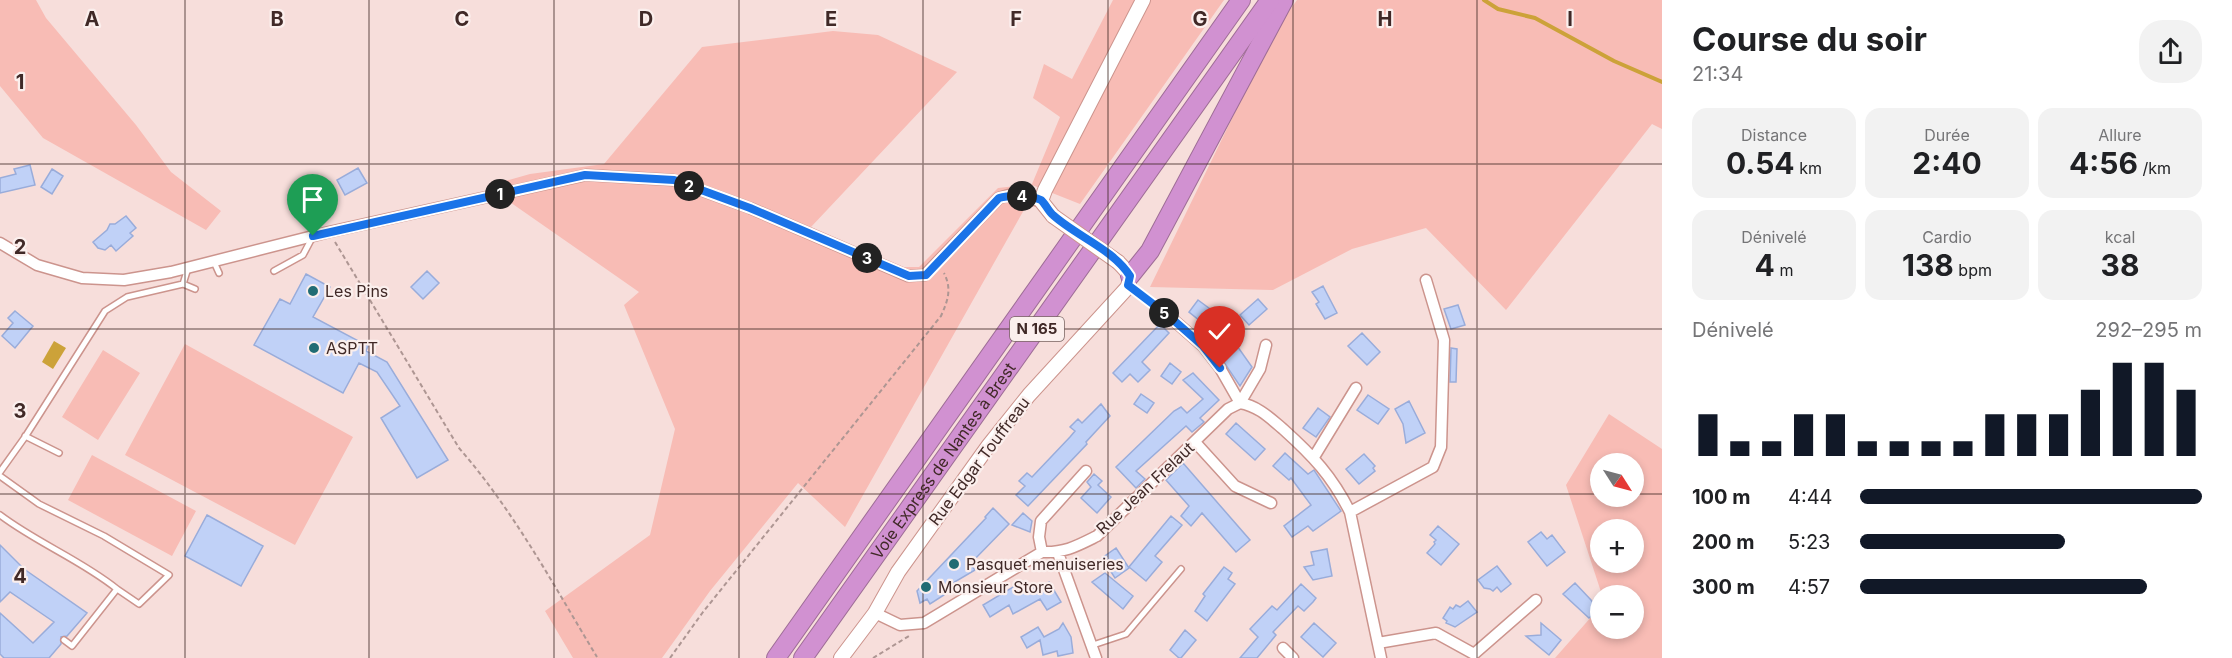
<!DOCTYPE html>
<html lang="fr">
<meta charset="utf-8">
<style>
body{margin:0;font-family:Inter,sans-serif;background:#f2f2f2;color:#202124;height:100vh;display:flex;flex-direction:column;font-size:22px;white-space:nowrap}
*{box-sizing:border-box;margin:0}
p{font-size:20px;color:#757577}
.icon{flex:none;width:33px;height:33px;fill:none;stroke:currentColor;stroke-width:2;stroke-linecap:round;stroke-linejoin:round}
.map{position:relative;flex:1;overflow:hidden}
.details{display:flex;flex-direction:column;background:#fff;width:570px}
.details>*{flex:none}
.needle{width:39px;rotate:126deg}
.fabs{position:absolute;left:1590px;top:453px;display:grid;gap:12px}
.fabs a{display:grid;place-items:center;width:54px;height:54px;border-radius:50%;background:#fff;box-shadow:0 3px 9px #0003;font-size:30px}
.pin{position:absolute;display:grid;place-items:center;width:51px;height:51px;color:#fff;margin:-62px -26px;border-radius:50% 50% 50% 0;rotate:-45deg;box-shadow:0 0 6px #0007}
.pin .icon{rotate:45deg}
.km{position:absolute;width:30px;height:30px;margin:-15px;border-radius:50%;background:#222;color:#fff;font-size:16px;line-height:30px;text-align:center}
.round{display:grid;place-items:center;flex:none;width:63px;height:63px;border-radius:24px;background:#f2f2f2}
.head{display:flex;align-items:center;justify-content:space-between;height:102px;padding:0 30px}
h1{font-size:33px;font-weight:700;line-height:45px}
.metrics{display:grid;grid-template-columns:repeat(3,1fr);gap:9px;height:102px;padding:6px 30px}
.metrics div{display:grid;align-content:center;border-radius:15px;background:#f2f2f2;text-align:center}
.metrics b{font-size:30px;font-weight:700}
.metrics small{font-size:16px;font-weight:400}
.metrics p{font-size:16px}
.chart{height:168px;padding:12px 30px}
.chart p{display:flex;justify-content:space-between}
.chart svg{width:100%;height:108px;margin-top:6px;stroke:#111827;stroke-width:6}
ul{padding:0 30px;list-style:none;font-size:20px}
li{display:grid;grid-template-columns:96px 72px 1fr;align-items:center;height:45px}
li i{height:15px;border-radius:8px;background:#111827}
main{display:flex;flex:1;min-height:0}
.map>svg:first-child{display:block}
</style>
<main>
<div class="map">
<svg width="1662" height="658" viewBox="0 0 1662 658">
<rect width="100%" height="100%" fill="#f7dedb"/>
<!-- green -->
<path fill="#f8bcb5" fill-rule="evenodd" d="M0,0H36L46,18L136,125L171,172L221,211L206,230L43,138L0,86Z
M1113,0H1224L1080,204L1032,185L1025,208L845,527L798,483L710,591L662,658H573L545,611L650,535L675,429L624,305L639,292L487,186L530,174L604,164L702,47L833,31L878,35L957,72L811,227L904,267H919L998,188L1032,184L1060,117L1033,98L1044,64L1072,79Z
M1297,0H1662V129L1652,124L1506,310L1426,228L1352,249L1273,290L1150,287L1275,30Z
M185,344L353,437L295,545L125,455Z
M103,350L140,373L98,440L62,417Z
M1609,414L1662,449V658H1555L1600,607V628H1634V596L1602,595L1566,485ZM1600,464H1634V496H1600ZM1600,530H1634V562H1600Z
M92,455L196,511L172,556L68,500Z"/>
<!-- water -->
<path fill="#cca239" d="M54,341L66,348L53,369L42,362Z"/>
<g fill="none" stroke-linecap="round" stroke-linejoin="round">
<!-- stream -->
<path stroke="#cca239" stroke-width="4" d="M1484,0L1498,9L1535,18L1614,61L1662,82"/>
</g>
<!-- building -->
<path fill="#c0d1f7" stroke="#99acda" stroke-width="1.5" d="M30,165L35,185L0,193V178L16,174L14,169Z
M358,168L367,183L345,195L337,180Z
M52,169L63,176L52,194L41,187Z
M126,216L136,228L130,233L133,236L116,251L111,245L105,250L98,248L93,242L107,230L110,224H115Z
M427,271L439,283L423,299L411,287Z
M306,274L330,287L313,317L368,346L366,351L387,362L448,460L417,478L381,418L400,406L377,372L359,363L343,393L254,345L280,299L290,304Z
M1323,286L1337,313L1325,319L1316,304L1319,302L1312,292Z
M1258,299L1267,309L1249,325L1240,315Z
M1198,300L1225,320L1215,333L1189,312Z
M1458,305L1465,325L1451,329L1444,309Z
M15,311L33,326L15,348L2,336L13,323L8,318Z
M1160,324L1169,333L1142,362L1150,370L1138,382L1130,374L1122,382L1113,373Z
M1362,333L1380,352L1367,365L1348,346Z
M1235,343L1252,367L1240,386L1219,355Z
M1451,348L1457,349L1456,382H1450Z
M1170,363L1181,372L1172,384L1161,376Z
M1193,373L1219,400L1200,418L1204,422L1192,432L1186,426L1136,471L1145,479L1136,488L1116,467L1174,411L1181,407L1187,413L1203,399L1183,380Z
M1141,394L1154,403L1147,413L1134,404Z
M1368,395L1389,409L1378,424L1357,410Z
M1409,401L1425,433L1406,443L1403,424L1395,409Z
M1101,404L1110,416L1086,442L1087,444L1028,506L1016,495L1025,486L1019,481L1027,473L1032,477L1070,437L1075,431L1070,427L1078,419L1082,423Z
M1318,408L1330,417L1316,437L1303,428Z
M1236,423L1265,449L1255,460L1226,434Z
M1285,453L1308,474L1314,470L1341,511L1313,531L1308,526L1292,537L1284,526L1311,505L1291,478L1289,480L1273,466Z
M1364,454L1375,466L1373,468L1375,471L1359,484L1346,469Z
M1183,463L1250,540L1236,552L1202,513L1191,526L1181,516L1189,506L1166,480Z
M1094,474L1102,481L1098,485L1111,497L1097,513L1081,498L1091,487L1087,482Z
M993,508L1009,524L970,564L975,570L941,590L944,595L930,604L927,599L920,603L917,591L986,518L985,517Z
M1023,513L1032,521L1030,532L1012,525Z
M207,515L263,546L241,586L185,556Z
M1171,516L1182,525L1155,556L1162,562L1146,581L1129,567Z
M1438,526L1459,544L1441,565L1427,553L1435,544L1434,542L1436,540L1430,535Z
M1541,532L1547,539L1552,535L1565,552L1547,566L1528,542Z
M0,545L24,569L87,613L67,636L61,637V644L49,658H4L0,654V613L33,643L54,622L10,592L0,602Z
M1116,548L1129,568L1115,578L1102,558Z
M1327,549L1332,576L1313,580L1304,567L1314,565L1311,552Z
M1497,566L1511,584L1501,592L1497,587L1493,591L1490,589L1484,588L1478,580Z
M1224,567L1232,573L1228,579L1235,584L1207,621L1195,611L1205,596L1203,594Z
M1105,573L1133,596L1123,609L1092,582Z
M1049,582L1061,602L1047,610L1040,599L1013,614L1009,605L990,617L983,605L1020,583L1026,592L1042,583L1044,585Z
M1575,583L1591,600L1598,610L1589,618L1563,594Z
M1301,584L1316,598L1313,602L1304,611L1298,606L1273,632L1276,635L1257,658H1240L1258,637L1250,629L1272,606L1277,610Z
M1468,601L1477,612L1455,627L1446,623L1447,621L1443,618L1450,607L1453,609L1456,605L1460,607Z
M1063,623L1071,637L1073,653L1058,656L1057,651L1043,655L1040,640L1027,648L1021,637L1038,627L1044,637L1059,629Z
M1314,623L1336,643L1323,657L1301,637Z
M1541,623L1561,640L1549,655L1526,636L1541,635Z
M1185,630L1196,640L1181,658H1179L1170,650Z"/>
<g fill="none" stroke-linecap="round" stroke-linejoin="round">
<!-- lane casing -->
<g stroke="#cc948d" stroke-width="8">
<path id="lane" d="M214,262L219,273
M274,271L303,255L312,238
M183,284L195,289
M25,436L59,453
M0,472L25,437L105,311L127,297L183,284L188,268
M0,476L39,504L104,536L169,575L139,604L117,589
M0,515C37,543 81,560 117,589L72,646L64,640
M1093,645L1126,634L1181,569"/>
</g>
<!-- street casing -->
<g stroke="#cc948d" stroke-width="13">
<path id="street" d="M0,243L37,265L82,278L124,280L171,272L329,232L586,175L673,180L750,208L908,276L925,275L999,198L1009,195L1041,201
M1170,317L1203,346L1220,368L1240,403C1258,406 1270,418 1283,429C1313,456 1332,476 1350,512L1381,658
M1195,442L1235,486L1271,503
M1314,457L1356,388
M1350,512L1433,467L1441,447L1444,340L1426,280
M1042,552L1039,537L1041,521L1086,471
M1058,553L1096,658
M875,613L900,625L924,623L1042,552C1065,553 1077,546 1097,536L1228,409L1240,403L1260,369L1266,345
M1378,643L1436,633L1474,654L1536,600
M1283,648L1293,658"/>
</g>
<!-- secondary casing -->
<g stroke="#cc948d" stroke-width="16">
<path id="secondary" d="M1053,216L1041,201L1045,190L1143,0
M841,658L875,613L898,572L989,445L1029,395L1127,288C1133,276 1127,271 1118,262"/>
</g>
<!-- highway casing -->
<g stroke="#9e6d96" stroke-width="20">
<g id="highway">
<path d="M1130,276L1150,251L1284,0"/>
<path d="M776,658L1241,0"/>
<path id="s1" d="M803,658L1270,0"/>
</g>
</g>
<!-- path -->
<path stroke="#ae9693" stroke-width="2" stroke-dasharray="4.5 3" stroke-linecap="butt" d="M335,242L459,448C514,511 554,586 597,657
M1139,295L1161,311
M670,658L703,612L941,316C948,300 952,289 944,273
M873,658L909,636"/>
<!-- lane -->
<use href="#lane" stroke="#fff" stroke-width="5"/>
<!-- street -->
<use href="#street" stroke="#fff" stroke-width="10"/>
<!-- secondary -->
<use href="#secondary" stroke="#fff" stroke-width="14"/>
<!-- highway -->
<use href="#highway" stroke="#d191d1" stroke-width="18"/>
<!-- secondary-bridge casing -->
<g stroke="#cc948d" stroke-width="16" stroke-linecap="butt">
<path id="secondary-bridge" d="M1053,216L1118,262"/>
</g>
<!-- secondary-bridge -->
<use href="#secondary-bridge" stroke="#fff" stroke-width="14"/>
</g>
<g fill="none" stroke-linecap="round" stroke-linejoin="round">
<!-- route casing -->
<g stroke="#fff" stroke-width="12">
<path id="route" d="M313,236L585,175L674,180L750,208L909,276L926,275L999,198C1009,195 1031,195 1041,200C1045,203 1048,211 1053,215C1076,236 1113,249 1130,276L1128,285L1170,317L1203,346L1220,368"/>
</g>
<!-- route -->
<use href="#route" stroke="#1a73e8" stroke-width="8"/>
</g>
<!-- grid -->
<path fill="none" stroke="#402927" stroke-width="1.5" stroke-opacity="0.55" d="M185,0V658M369,0V658M554,0V658M739,0V658M923,0V658M1108,0V658M1293,0V658M1477,0V658M0,164H1662M0,329H1662M0,494H1600M1634,494H1662"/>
<!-- markers -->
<g fill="#216c74" stroke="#fbefed" stroke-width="2">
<circle cx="313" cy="291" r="6"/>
<circle cx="314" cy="348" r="6"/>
<circle cx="954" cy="564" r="6"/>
<circle cx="926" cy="587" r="6"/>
</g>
<g text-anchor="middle" stroke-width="4.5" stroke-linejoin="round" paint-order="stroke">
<!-- shield labels -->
<rect fill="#fbefed" stroke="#786462" stroke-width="1.5" x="1010" y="317" width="54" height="24" rx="4.5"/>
<g font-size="15" font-weight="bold" fill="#402927">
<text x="1037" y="334">N 165</text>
</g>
<!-- poi labels -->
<g font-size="16" fill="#402927" stroke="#fbefed" text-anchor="start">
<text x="325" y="297">Les Pins</text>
<text x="326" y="354">ASPTT</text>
<text x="966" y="570">Pasquet menuiseries</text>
<text x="938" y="593">Monsieur Store</text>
</g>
<!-- street labels -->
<g font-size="16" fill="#402927" stroke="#fbefed">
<text dy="6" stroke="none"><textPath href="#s1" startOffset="242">Voie Express de Nantes à Brest</textPath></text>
<text transform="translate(979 461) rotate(-53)" y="6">Rue Edgar Touffreau</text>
<text transform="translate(1145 488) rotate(-43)" y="6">Rue Jean Frelaut</text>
</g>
</g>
<g font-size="20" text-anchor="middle" font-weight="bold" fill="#402927" stroke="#fbefed" stroke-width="4.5" stroke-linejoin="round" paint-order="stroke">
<text x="92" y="26">A</text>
<text x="277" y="26">B</text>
<text x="462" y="26">C</text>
<text x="646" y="26">D</text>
<text x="831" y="26">E</text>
<text x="1016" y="26">F</text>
<text x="1200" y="26">G</text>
<text x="1385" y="26">H</text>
<text x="1570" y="26">I</text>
<text x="20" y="89">1</text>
<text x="20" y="254">2</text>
<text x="20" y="418">3</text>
<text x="20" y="583">4</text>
</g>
</svg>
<div class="fabs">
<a><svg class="needle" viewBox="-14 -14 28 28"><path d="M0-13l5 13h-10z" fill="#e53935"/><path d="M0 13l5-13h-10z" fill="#757577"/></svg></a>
<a>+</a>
<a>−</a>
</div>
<div class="pin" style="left:313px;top:236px;background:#1e9e55"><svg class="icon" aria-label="arrive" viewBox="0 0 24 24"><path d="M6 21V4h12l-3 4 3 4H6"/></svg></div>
<div class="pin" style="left:1220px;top:368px;background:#d93025"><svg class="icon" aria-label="check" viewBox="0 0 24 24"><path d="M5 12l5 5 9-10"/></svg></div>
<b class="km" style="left:500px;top:194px">1</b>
<b class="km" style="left:689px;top:186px">2</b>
<b class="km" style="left:867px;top:258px">3</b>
<b class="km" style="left:1022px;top:196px">4</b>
<b class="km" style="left:1164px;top:313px">5</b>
</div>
<section class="details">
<div class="head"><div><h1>Course du soir</h1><p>21:34</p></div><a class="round"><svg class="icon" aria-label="share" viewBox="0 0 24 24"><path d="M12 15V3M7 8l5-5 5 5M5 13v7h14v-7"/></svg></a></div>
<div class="metrics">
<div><p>Distance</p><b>0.54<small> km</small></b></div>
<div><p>Durée</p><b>2:40</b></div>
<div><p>Allure</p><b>4:56<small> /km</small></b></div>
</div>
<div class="metrics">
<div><p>Dénivelé</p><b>4<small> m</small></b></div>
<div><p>Cardio</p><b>138<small> bpm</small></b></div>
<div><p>kcal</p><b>38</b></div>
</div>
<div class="chart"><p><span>Dénivelé</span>292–295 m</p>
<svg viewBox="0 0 160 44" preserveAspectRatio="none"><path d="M5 44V27M15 44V38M25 44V38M35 44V27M45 44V27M55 44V38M65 44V38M75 44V38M85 44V38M95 44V27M105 44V27M115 44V27M125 44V17M135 44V6M145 44V6M155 44V17"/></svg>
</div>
<ul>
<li><b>100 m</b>4:44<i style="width:100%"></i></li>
<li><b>200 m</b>5:23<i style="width:60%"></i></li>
<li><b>300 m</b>4:57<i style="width:84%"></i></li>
</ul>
</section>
</main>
